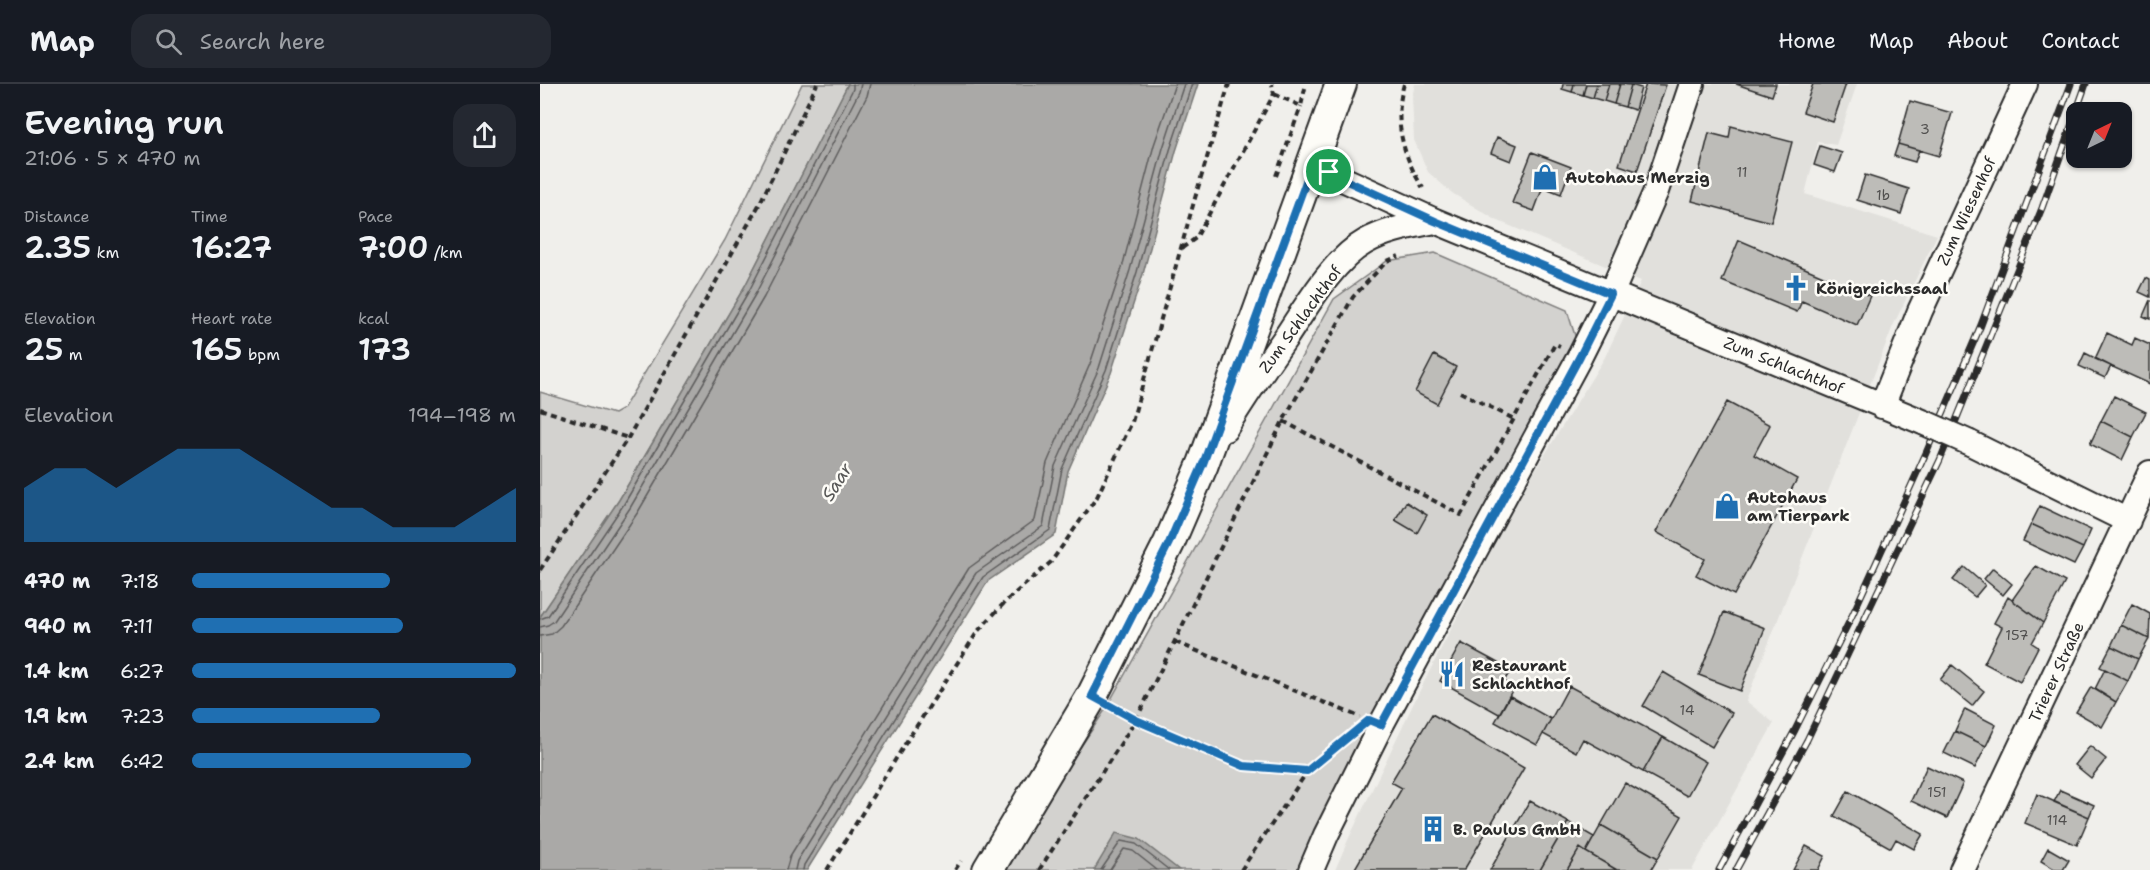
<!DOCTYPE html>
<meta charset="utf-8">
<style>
body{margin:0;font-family:"Shantell Sans",sans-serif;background:#242831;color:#f1f3f6;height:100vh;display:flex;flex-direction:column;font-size:22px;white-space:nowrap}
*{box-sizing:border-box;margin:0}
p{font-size:20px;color:#9ea1a6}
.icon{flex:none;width:33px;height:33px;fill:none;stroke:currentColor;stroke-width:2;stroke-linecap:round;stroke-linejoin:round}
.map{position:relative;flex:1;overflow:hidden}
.details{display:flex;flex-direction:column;background:#171b24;width:540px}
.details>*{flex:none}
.needle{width:39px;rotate:43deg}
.controls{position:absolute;left:1526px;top:18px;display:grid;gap:12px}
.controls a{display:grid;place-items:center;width:66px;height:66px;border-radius:12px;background:#171b24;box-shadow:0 2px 4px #0004;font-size:30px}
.pin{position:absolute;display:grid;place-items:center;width:51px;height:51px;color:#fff;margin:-26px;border:3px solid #fff;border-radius:50%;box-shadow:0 2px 6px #0007}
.round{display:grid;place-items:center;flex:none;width:63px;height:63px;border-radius:18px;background:#242831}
.headline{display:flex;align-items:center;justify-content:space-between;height:102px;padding:0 24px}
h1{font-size:33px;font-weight:600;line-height:45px}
.figures{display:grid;grid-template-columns:repeat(3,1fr);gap:9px;height:102px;padding:6px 24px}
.figures div{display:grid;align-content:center}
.figures b{font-size:30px;font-weight:600}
.figures small{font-size:16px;font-weight:400}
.figures p{font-size:16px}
.chart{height:168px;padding:12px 24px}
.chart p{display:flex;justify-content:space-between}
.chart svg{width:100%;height:108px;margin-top:6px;fill:#1f6fb2;opacity:.7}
ul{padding:0 24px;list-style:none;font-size:20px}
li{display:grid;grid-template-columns:96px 72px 1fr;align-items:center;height:45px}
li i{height:15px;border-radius:8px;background:#1f6fb2}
header{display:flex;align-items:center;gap:36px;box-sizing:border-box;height:84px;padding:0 30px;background:#171b24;border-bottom:2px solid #363941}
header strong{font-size:28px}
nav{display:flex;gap:33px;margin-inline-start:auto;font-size:21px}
.search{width:420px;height:54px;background:#242831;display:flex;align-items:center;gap:15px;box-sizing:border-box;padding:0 21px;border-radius:18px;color:#9ea1a6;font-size:22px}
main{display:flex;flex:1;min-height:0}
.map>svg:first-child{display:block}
</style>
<header>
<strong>Map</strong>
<div class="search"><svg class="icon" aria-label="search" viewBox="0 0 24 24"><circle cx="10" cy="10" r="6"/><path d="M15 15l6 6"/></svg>Search here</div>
<nav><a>Home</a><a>Map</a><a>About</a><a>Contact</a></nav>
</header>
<main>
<section class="details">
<div class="headline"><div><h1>Evening run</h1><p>21:06 · 5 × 470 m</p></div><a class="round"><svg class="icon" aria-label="share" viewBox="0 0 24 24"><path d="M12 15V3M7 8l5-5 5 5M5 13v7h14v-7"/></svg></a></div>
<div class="figures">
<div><p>Distance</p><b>2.35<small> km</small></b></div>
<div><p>Time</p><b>16:27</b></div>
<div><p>Pace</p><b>7:00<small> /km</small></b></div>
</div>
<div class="figures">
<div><p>Elevation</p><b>25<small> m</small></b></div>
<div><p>Heart rate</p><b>165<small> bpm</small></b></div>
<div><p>kcal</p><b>173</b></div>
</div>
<div class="chart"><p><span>Elevation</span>194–198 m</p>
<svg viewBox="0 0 160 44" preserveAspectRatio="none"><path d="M0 44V22L10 14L20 14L30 22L40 14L50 6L60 6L70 6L80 14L90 22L100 30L110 30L120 38L130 38L140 38L150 30L160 22V44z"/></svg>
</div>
<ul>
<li><b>470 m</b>7:18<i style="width:61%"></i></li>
<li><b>940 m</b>7:11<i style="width:65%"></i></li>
<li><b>1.4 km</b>6:27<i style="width:100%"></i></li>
<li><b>1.9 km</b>7:23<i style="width:58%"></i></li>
<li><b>2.4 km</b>6:42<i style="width:86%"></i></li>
</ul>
</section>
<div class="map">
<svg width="1610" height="786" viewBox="0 0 1610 786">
<rect width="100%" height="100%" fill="#f0efeb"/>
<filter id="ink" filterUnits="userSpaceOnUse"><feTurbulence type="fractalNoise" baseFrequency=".0167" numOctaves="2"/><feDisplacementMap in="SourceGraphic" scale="12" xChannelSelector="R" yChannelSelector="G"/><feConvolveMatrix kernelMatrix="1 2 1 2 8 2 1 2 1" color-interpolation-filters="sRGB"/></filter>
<g filter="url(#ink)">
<!-- built -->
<path fill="#e1e0dc" d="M875,0H1317L1296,61L1278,58L1265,110L1397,151L1353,242L1206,617L1234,639L1152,786H795L808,756L879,608L978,414L1065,273L1101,197L956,136L912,109L888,88L874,56L872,13Z"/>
<!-- green -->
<path fill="#d3d2cf" stroke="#7f7e7d" stroke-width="1.5" d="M262,0H308L205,202L79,416L0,533V308L74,330L83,325L185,156Z
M895,169L1027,226L1037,258L779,737L758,786H459L565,626L794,215L847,177Z"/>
<!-- water -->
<path fill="#aaa9a7" stroke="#777775" stroke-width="1.5" d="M308,0H658L636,67L603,190L571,289L528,387L516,450L448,497L267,786H0V533L79,416L205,202Z
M576,749L599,755L639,786H554Z"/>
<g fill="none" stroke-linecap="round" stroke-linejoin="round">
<!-- shore -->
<path stroke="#5e5d5d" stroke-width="1.5" d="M0,535L8,532L84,420L210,205L313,5V0
M0,543L8,541L14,537L90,424L216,209L319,8L321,0
M0,552L12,550L21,542L98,428L224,213L327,12L330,0
M246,786L250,772L429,484L495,436L507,379L550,280L582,184L614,61L635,0
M255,786L257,777L436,489L503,442L515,382L559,284L590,186L623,64L644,0
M263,786L264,781L443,493L510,446L522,385L566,286L597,188L630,66L652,0
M561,786L581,757L596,760L629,786
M570,786L584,765L593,767L617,786"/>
</g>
<!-- building -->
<path fill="#bdbcb8" stroke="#2b2b2b" stroke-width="1.5" d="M1023,0H1034L1032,8L1022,5Z
M1034,0H1046L1043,11L1032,8Z
M1046,0H1057L1053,14L1043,11Z
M1057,0H1069L1064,17L1053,14Z
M1069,0H1080L1074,20L1064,17Z
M1080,0L1091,1L1085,23L1074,20Z
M1106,0L1126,1L1097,87L1079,81Z
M1196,0H1236L1232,12Z
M1273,0H1306L1293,38L1263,28Z
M1091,1L1101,4L1095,26L1085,23Z
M1370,17L1412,29L1399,72L1358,60Z
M1191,42L1252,58L1231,138L1152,117L1169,49L1189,54Z
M957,53L977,61L971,77L951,69Z
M1358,60L1379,66L1375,78L1354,72Z
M1280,62L1302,69L1295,88L1274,81Z
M992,68L1031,83L1021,110L1003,103L994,127L972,119Z
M1325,91L1369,105L1361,130L1317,116Z
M1199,156L1330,212L1317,241L1262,217L1257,228L1182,197Z
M1606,194L1610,196V213L1599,208Z
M1610,216V235L1603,232Z
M1567,249L1592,261L1595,254L1610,261V300L1555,275Z
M1545,269L1571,282L1565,294L1539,282Z
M894,271L916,283L897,320L875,308Z
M1574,312L1606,328L1593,353L1561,337Z
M1187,318L1230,341L1214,371L1257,395L1194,511L1156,491L1165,475L1116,448Z
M1561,337L1593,353L1582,376L1550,360Z
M866,418L887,431L877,449L855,436Z
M1500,422L1551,446L1543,464L1491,440Z
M1491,440L1543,464L1534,481L1483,457Z
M1496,482L1525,498L1503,539L1472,516Z
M1424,483L1445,501L1435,513L1413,496Z
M1453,484L1472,500L1463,511L1444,495Z
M1468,513L1503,539L1492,559L1498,563L1480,598L1444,579L1462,543L1454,539Z
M1592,520L1610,530L1609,555L1581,541Z
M1184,528L1225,544L1200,607L1159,591Z
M1581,541L1609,555L1598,575L1571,562Z
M921,559L971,586L964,597L974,603L959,630L900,597Z
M1571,562L1598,575L1588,597L1560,583Z
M1412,581L1444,607L1432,622L1400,596Z
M1565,585L1588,597L1576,618L1555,605Z
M1123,588L1192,629L1172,663L1103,622Z
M1029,602L1123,653L1103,688L1043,655L1036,668L1003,650Z
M1551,603L1576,618L1562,643L1536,628Z
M970,612L1011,635L997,661L955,638Z
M1425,625L1456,641L1446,662L1415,647Z
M892,630L984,684L924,786H814L862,704L851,698Z
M1415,647L1446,662L1435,684L1404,669Z
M1123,653L1166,678L1147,712L1103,688Z
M1550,662L1566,675L1551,694L1535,681Z
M1387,682L1423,699L1407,734L1371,717Z
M1085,699L1142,732L1118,774L1061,741Z
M1520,706L1554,721L1549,733L1514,718Z
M1308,707L1383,750L1374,765L1356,755L1351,764L1294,732Z
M1497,710L1549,733L1537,761L1485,739Z
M990,717L1028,738L1000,786H950Z
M1028,738L1054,753L1046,768L1040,764L1027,786H1000Z
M1061,741L1118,774L1111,786H1077L1046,768Z
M1266,762L1285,772L1278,786H1253Z
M1040,764L1046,768L1077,786H1027Z
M1508,764L1529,776L1523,786H1516L1501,777Z"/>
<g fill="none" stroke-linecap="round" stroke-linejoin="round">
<!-- minor casing -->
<g stroke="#2b2b2b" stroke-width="28">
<path id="minor" d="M772,81L895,137L1385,339
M1342,322L1380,227L1485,0
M685,345C704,313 725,283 746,253C766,223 793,176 825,158C846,146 871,142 895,137
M1430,359L1588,437
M771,786L786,751L841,641L1040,272L1071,210L1116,107L1152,0
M1422,786L1610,389"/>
</g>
<!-- major casing -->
<g stroke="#2b2b2b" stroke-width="34">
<path id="major" d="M448,786L552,612L629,459L663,380L801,0"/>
</g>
<!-- path -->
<path stroke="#2b2b2b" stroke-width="4" stroke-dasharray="6 4.5" stroke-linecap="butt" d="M864,0C853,37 863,73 883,104
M734,10L761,22L766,0
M736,92L761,22
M642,164L656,154L734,10L732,0
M920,308L974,335
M0,325L88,354
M743,337L921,431L1015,260L1020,262
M0,486L88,354L219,121L277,0
M635,558L820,633
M574,624L596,636L704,682L767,687L804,658
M287,786L365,660L438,547L466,517L511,478L557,413L592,338L655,114L689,0
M415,786L421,777
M499,786L596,636L743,337L813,213L847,177L859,172
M701,786L767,688"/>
<!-- minor -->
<use href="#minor" stroke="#fdfcf7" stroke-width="24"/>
<!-- major -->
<use href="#major" stroke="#fdfcf7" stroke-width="30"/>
<!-- rail casing -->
<g stroke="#2b2b2b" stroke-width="7">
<path id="rail" d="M1179,786L1255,646L1311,534L1386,369L1441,241L1531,0
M1196,786L1267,656L1400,376L1502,124L1546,0"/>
</g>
<!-- rail -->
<use href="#rail" stroke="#fdfcf7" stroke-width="4.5" stroke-dasharray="14" stroke-linecap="butt"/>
<!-- minor-bridge casing -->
<g stroke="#2b2b2b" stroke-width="28" stroke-linecap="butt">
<path id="minor-bridge" d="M1385,339L1430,359"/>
</g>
<!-- minor-bridge -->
<use href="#minor-bridge" stroke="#fdfcf7" stroke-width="24"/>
</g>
</g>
<g fill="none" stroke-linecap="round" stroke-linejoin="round" filter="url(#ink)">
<!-- route casing -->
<g stroke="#fff" stroke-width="12">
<path id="route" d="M772,81L895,137L1071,210L1040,272L841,641L829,636L767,687L704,682L596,636L552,612L629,459L663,380Z"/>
</g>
<!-- route -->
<use href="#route" stroke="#1f6fb2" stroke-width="8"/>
</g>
<!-- icons -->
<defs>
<g id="shop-bare" transform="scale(2.07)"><path d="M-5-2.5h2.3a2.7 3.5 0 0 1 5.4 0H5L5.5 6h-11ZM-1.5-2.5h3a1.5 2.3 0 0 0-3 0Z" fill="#1f6fb2" stroke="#fdfcf7" stroke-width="2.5" paint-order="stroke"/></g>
<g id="church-bare" transform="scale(2.07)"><path d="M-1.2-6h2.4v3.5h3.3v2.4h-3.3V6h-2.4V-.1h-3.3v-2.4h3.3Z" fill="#1f6fb2" stroke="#fdfcf7" stroke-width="2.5" paint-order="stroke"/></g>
<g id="restaurant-bare" transform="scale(2.07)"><path d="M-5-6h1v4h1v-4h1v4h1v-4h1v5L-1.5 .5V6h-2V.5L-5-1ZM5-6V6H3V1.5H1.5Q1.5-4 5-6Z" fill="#1f6fb2" stroke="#fdfcf7" stroke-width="2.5" paint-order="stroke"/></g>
<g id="building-bare" transform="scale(2.07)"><path d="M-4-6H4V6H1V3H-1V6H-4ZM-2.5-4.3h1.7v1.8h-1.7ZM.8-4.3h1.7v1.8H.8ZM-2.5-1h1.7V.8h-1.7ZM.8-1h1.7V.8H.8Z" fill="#1f6fb2" stroke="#fdfcf7" stroke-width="2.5" paint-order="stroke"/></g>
</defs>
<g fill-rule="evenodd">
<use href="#shop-bare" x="1005" y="93"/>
<use href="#church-bare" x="1256" y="204"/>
<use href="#shop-bare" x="1187" y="422"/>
<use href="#restaurant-bare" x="912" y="590"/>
<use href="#building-bare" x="893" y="745"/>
</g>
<g text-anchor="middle" stroke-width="5" stroke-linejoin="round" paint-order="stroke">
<!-- number labels -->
<g font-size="14" fill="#504f4e">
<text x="1385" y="50">3</text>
<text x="1202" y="93">11</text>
<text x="1343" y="116">1b</text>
<text x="1477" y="556">157</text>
<text x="1147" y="631">14</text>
<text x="1397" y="713">151</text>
<text x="1517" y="741">114</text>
</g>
<!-- poi labels -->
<g font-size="16" font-weight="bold" fill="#2b2b2b" stroke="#fdfcf7" text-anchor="start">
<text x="1025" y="99">Autohaus Merzig</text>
<text x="1276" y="210">Königreichssaal</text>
<text x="1207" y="419">Autohaus<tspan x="1207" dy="18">am Tierpark</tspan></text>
<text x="932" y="587">Restaurant<tspan x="932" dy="18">Schlachthof</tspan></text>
<text x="913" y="751">B. Paulus GmbH</text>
</g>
<!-- street labels -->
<g font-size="16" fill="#2b2b2b" stroke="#fdfcf7">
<text transform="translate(1426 127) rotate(-65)" y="6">Zum Wiesenhof</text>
<text transform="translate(760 235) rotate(-54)" y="6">Zum Schlachthof</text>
<text transform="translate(1244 281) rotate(22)" y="6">Zum Schlachthof</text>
<text transform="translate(1516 588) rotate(-65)" y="6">Trierer Straße</text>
</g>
<!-- water labels -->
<g font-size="18" font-style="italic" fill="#575756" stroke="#fdfcf7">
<text transform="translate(297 398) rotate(-58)" y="6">Saar</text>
</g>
</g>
</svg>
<div class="controls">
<a><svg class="needle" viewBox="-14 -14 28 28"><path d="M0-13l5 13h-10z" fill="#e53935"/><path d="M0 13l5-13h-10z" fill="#9ea1a6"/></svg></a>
</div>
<div class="pin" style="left:789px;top:88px;background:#1e9e55"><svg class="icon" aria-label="arrive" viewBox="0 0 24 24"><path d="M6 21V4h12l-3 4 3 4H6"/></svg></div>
</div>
</main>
